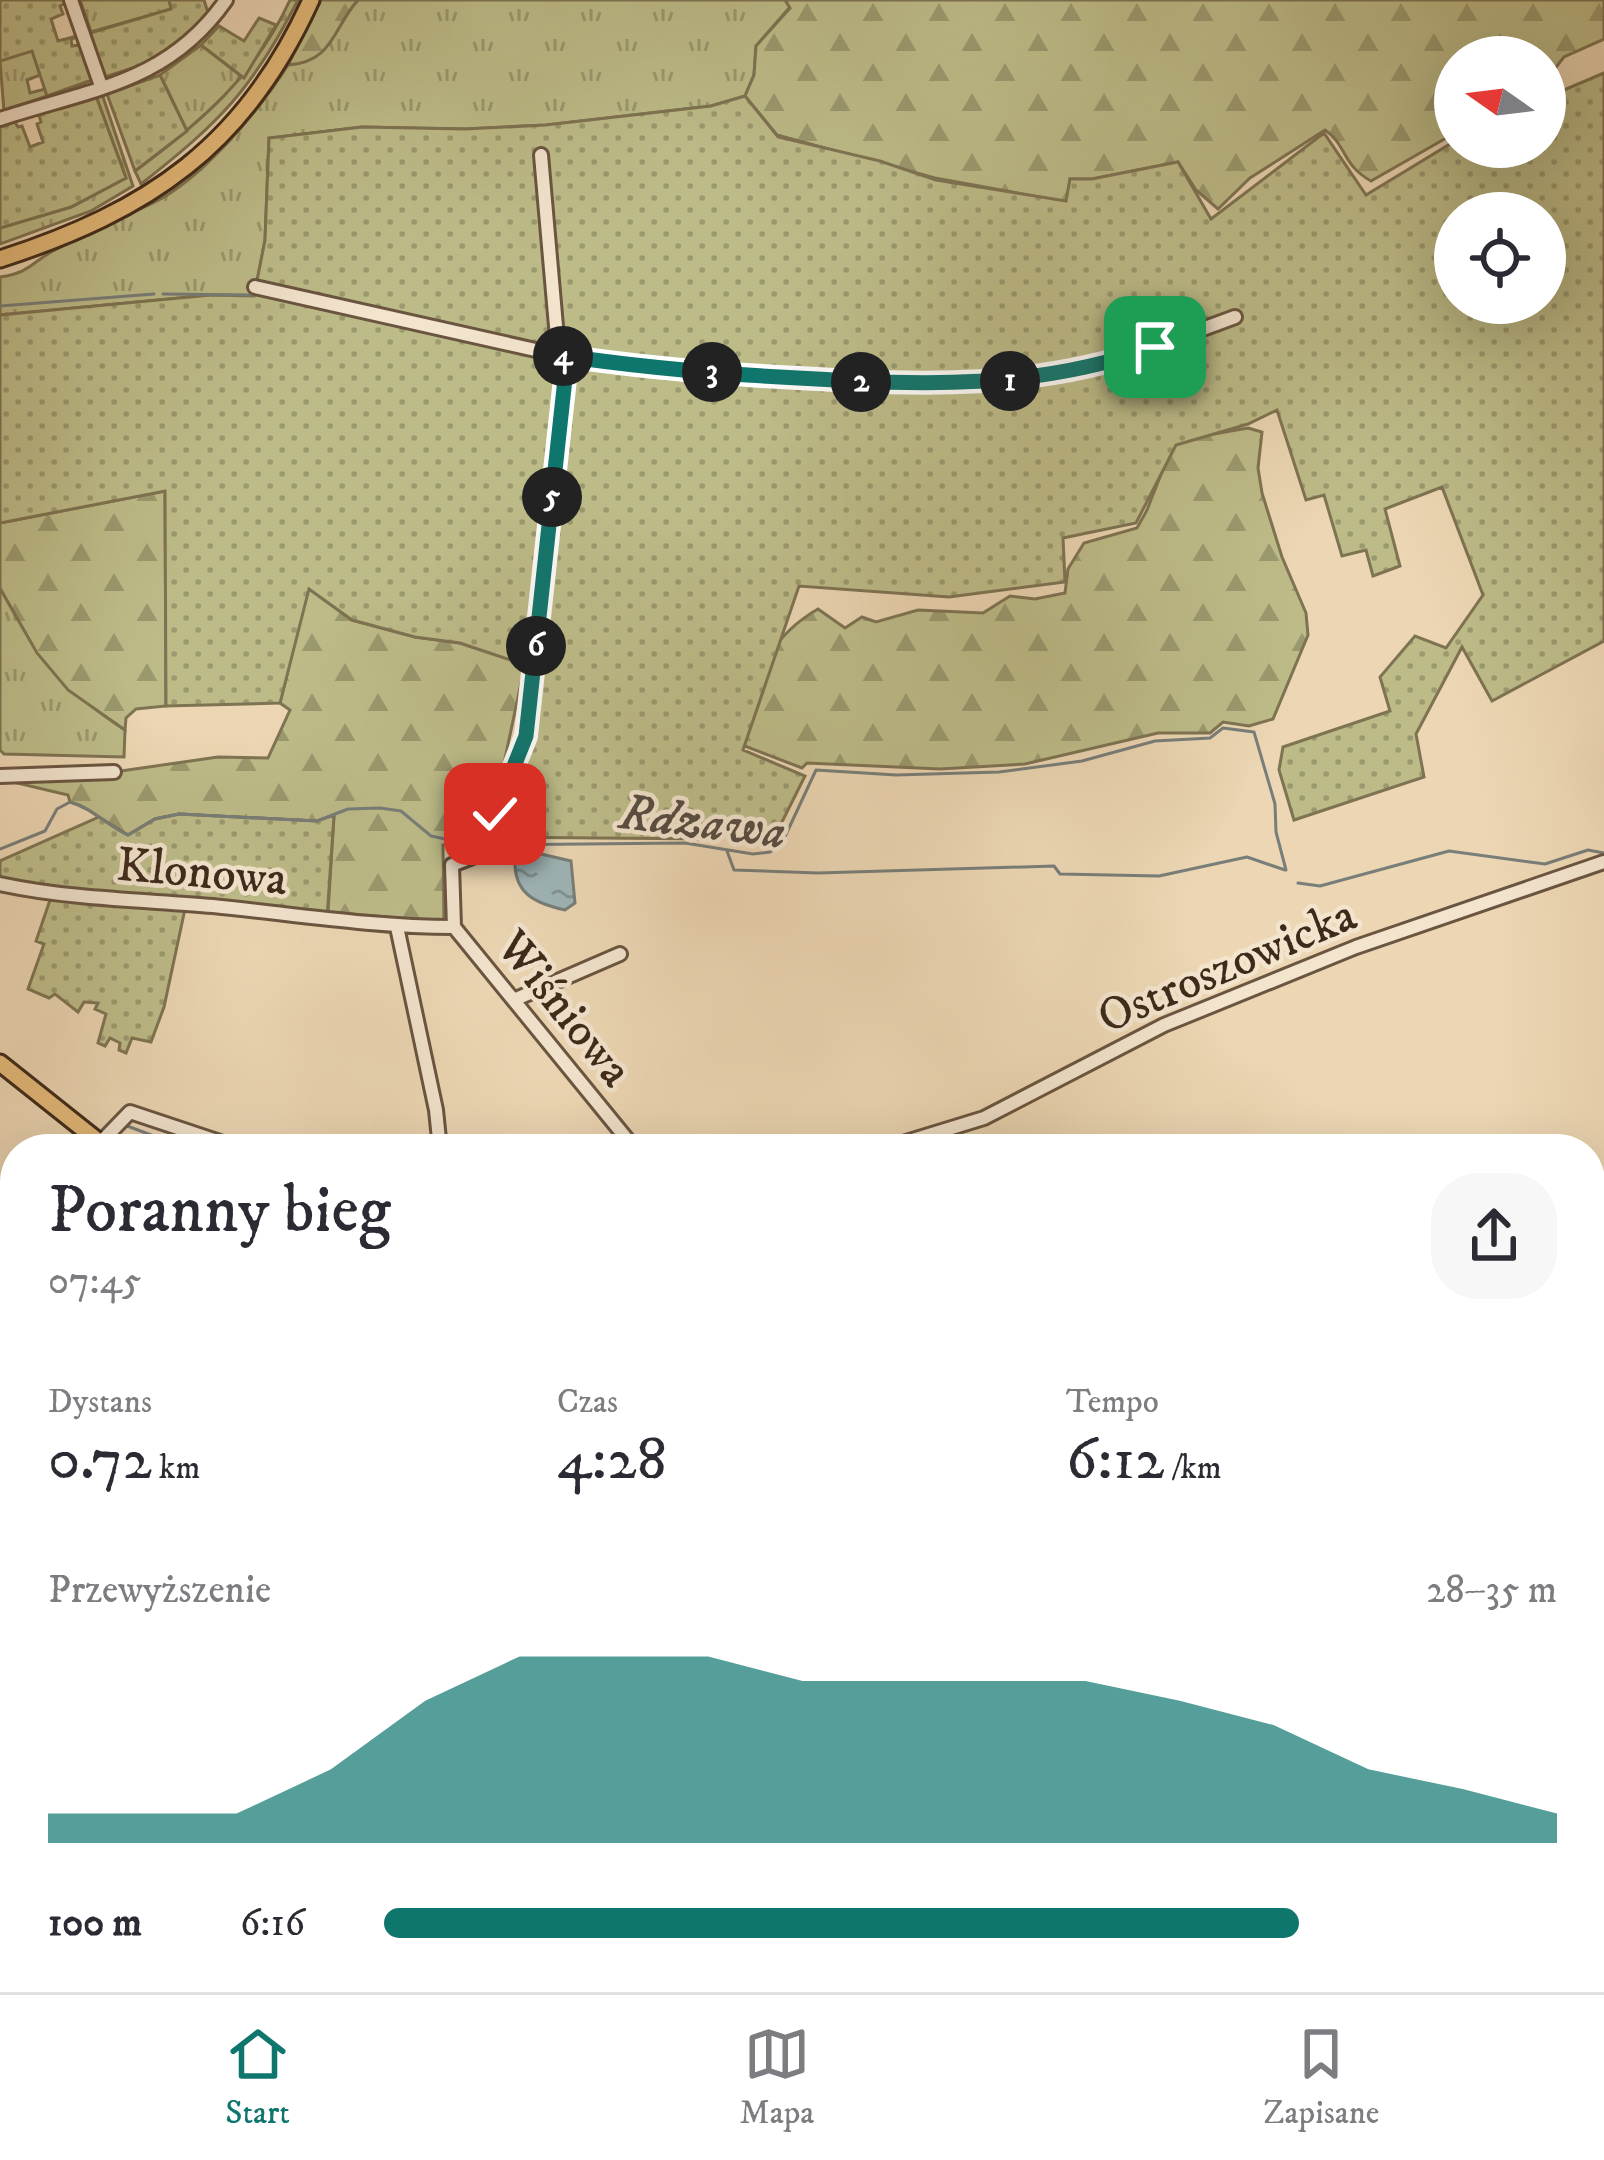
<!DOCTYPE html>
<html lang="pl">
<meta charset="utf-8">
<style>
body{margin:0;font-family:"IM FELL DW Pica",serif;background:#f7f7f7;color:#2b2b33;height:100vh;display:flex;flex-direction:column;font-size:45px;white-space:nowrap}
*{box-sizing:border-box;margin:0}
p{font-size:39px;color:#7c7c81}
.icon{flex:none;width:66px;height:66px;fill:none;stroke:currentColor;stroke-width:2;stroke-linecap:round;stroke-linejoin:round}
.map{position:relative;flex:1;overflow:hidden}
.drawer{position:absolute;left:0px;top:1134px;width:1605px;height:858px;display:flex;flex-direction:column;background:#fff;border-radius:48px 48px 0 0;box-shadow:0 12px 48px #0002}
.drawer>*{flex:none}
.needle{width:78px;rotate:284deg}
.fabs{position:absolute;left:1434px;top:36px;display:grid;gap:24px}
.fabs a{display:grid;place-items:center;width:132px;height:132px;border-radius:50%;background:#fff;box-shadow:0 12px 48px #0002;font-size:60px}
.pin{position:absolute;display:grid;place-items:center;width:102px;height:102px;color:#fff;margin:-51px;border-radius:24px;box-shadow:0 6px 18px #0006}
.km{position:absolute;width:60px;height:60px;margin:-30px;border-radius:50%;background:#222;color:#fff;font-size:33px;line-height:60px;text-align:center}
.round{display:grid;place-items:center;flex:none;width:126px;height:126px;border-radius:48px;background:#f7f7f7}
.overview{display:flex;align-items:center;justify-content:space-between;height:204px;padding:0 48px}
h1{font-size:66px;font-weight:600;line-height:90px}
.stats{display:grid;grid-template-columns:repeat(3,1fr);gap:18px;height:204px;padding:12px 48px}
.stats div{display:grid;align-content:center}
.stats b{font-size:60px;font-weight:600}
.stats small{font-size:33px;font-weight:400}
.stats p{font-size:33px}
.chart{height:336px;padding:24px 48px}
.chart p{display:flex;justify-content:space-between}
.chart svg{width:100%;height:216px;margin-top:12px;fill:#0f766e;opacity:.7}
ul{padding:0 48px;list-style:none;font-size:39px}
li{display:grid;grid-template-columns:192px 144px 1fr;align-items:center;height:90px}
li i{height:30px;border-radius:15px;background:#0f766e}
.dock{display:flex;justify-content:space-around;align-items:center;height:168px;border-top:3px solid #e1e1e2;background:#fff;font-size:33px;color:#7c7c81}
.dock a{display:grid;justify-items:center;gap:6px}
.dock .on{color:#0f766e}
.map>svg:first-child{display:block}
</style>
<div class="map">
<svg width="1604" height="1992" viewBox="0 0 1604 1992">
<defs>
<pattern id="grass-tufts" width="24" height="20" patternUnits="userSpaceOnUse" patternTransform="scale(3)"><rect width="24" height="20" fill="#bdbc89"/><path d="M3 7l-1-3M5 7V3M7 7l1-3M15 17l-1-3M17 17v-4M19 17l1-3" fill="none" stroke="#9b996f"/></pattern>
<pattern id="forest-firs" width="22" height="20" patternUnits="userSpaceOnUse" patternTransform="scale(3)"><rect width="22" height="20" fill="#bdbc89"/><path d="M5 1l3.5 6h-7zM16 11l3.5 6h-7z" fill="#9b996f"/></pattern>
<pattern id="garden-dots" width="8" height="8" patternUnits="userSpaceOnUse" patternTransform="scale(3)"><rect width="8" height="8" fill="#bdbc89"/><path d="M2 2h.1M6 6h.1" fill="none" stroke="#9b996f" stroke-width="1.8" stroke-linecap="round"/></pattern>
<pattern id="water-ripples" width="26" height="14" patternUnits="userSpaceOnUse" patternTransform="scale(3)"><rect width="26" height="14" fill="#9eb6b8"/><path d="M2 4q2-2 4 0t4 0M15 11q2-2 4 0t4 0" fill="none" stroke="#829495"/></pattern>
</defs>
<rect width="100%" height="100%" fill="#ecd6b3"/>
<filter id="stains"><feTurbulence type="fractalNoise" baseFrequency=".00167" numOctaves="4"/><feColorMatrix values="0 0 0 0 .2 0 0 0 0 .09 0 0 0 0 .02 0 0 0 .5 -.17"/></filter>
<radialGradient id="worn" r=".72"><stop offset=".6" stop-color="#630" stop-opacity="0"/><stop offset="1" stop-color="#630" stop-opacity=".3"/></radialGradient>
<!-- grass -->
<path fill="url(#grass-tufts)" stroke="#7e7352" stroke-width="3" d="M80,0H169L172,9L91,32Z
M358,0H785L790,7L756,46L754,75L745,96L711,106L546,125L465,129L362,127L269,138L265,240L254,297L211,295L0,315V277C32,272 31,262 55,250C86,233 124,217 153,203C202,179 259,111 288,65C332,62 334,26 358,0Z
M201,45L244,78L187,131L160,75Z
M32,50L40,75L27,80L30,93L45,89L47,96L4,111L0,61Z
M102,94L133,186L91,211L0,244V228L71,207L126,178L96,96Z
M0,588C40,660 56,685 125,730L124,757L4,754L0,750Z
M635,1977H764L775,1992H651Z"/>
<!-- forest -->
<path fill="url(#forest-firs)" stroke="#7e7352" stroke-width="3" d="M290,0H298C252,90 220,122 141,184L135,171C200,123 256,75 290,0Z
M321,0H358C333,27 334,62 288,65Z
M785,0H1604V39L1564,57L1545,81V57H1455V133L1371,181C1341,164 1347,145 1325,130L1250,178L1218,209L1196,190L1178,162L1092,179H1070L1067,202L935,178L777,135L745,96L754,75L756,46L790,8Z
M1248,428L1262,432L1258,468L1262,493L1282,557L1306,613L1308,635L1273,719L1249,726L1223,722L1210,733H1158L1025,764L940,769L807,763L802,768L729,740C753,686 764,640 818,609L845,628L862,617L876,622L918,610L983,613L1010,596L1035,599L1065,593L1068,569L1084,543L1137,528L1147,510L1174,441Z
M165,491L166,706L136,709L126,718L125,730L68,690L37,653L0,588V523Z
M308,588L352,620L415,637L460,643L525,664L498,792L477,830L474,845H443L444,922L328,912L334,816L317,821L179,814L155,819L128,835C107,826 92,808 70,802L68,795L0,779L114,772L218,757L268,758L290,710L280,703Z"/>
<!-- garden -->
<path fill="url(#garden-dots)" stroke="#7e7352" stroke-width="3" fill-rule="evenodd" d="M0,0H65L66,3L60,6L63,14L51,19L58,41L77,36L71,40L72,46L80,45L92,80L47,96L32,51L0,61Z
M169,0H204L209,16L154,61L105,77L90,33L171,9Z
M259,18L276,25L244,78L201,45L219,26L244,41Z
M1604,73V641L1492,701L1462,647L1416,734L1424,777L1294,820L1279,770L1283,747L1390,711L1380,677L1415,636L1446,648L1483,595L1442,487L1385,509L1400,566L1373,576L1366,550L1342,556L1324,495L1306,500L1277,410L1248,424L1176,445L1136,523L1063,538L1065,582L949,597L799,586L743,750L805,776L776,834L725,829L717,839L486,837L523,746L534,668L460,643L415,637L352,620L309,589L280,703L166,706L165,491L0,523V315L211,295L254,296L265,240L269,138L362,127L465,129L546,125L711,106L745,96L778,137L880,161L936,180L1066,201L1070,179H1092L1178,162L1211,219L1324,133L1366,195L1455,141V147H1545V98ZM1455,213H1545V303H1455Z
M160,75L187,131L135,171L107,94Z
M96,96L126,178L71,207L0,228V127L15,122L18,127L22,126L30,147L43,142L37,124L41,122L39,115Z
M179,814L317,821L334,815L327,918L0,884V861L99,817L128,835L155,819Z
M50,900L185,909L164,1007L151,1042L132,1038L126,1053L119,1050L120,1043L110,1038L105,1046L98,1043L106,1014L95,1009L98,1003L84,1002L78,1012L55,994L49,998L28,989L44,944L36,941Z
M7,1924H15V1977H205L215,1992H0V1931Z"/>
<!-- water -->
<path fill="url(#water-ripples)" stroke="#787e79" stroke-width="3" d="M541,854L571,861L575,903L565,910C534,903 513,893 515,858Z"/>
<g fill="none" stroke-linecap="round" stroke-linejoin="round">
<!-- stream -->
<path stroke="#787e79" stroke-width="3" d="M163,294L263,295
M0,306L154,294
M607,367L789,385
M484,845L685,843L753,854L770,852L782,843L816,770L896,775L999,772L1082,761L1155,741L1210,738L1223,728L1254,732L1275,804L1276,832L1286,870
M0,849L45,831L57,809L70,802C93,808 107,826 128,835L155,819L179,814L317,821L348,809L380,808L401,811L431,836L474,845
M727,851L734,870L818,873L1054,866L1060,874L1159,876L1247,857L1285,870
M1298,883L1320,886L1449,851L1545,864L1588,850L1604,853
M122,1124L188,1149
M1590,1386L1604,1382
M1590,1837L1604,1843
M827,1992L855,1977"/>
<!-- minor casing -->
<g stroke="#6a5540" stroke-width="18">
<path id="minor" d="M71,0L101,86
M0,119C91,89 168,83 226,0
M541,155L558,349L565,379L526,736L475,856L452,865L454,927L635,1149
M255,287L558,355L685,370L858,382L999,383L1060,374L1102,366L1235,317
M0,776L114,772
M0,884C70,899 142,900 213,906C293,914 373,927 454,927
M397,927L436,1110L440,1149
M516,999L620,954
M101,1142L130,1112L241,1149
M883,1149L984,1118L1164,1025L1356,947L1604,862
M1590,1214L1604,1206
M0,1246L15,1254
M0,1523L15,1510
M0,1528L15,1549
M0,1566L15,1555
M0,1699L15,1723
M0,1699L15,1688
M0,1740L15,1731
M1590,1783L1604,1794
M0,1866L15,1856
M338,1977L344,1992
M550,1977L560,1992
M1212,1977L1231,1992
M1454,1977L1473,1992
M545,1992L567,1977
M874,1992H882
M1001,1992L1009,1977
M1094,1992L1111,1977
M1280,1992L1288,1977
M1362,1992L1371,1977
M1554,1992L1558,1987"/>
</g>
<!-- major casing -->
<g stroke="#3e2a1a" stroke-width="21">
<path id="major" d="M0,259C149,211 245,146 311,0
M0,1063L108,1149
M1590,1876L1604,1887"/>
</g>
<!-- minor -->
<use href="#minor" stroke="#f3e4ce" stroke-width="12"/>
<!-- major -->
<use href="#major" stroke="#e6bb7a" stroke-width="15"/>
</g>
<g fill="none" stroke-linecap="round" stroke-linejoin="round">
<!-- route casing -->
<g stroke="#fff" stroke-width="24">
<path id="route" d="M495,814L526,736L565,379L558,355C638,367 718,374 798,378C923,385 1036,390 1155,347"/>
</g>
<!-- route -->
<use href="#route" stroke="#0f766e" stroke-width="15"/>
</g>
<g text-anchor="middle" stroke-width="9" stroke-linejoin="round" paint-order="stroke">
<!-- street labels -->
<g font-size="48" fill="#3e2a1a" stroke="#f3e4ce">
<text transform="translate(202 870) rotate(5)" y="17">Klonowa</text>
<text transform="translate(1226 964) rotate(-23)" y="17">Ostroszowicka</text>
<text transform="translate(566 1007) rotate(51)" y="17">Wiśniowa</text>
</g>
<!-- water labels -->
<g font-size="51" font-style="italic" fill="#564d42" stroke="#f3e4ce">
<text transform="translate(703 820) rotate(7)" y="18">Rdzawa</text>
</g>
</g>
<rect width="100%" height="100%" filter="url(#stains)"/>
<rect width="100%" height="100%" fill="url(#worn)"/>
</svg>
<div class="fabs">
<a><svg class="needle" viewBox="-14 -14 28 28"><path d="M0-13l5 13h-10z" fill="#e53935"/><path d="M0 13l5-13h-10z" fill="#7c7c81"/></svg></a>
<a><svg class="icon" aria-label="locate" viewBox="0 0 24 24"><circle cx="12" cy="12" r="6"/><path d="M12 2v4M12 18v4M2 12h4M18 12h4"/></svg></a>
</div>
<div class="pin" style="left:1155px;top:347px;background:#1e9e55"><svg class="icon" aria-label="arrive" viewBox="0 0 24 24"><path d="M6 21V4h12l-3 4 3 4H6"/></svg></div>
<div class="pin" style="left:495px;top:814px;background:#d93025"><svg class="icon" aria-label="check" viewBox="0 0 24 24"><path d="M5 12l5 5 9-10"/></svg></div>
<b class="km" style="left:1010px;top:381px">1</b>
<b class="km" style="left:861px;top:382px">2</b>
<b class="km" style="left:712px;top:372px">3</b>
<b class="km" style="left:563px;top:356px">4</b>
<b class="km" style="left:552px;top:497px">5</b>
<b class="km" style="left:536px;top:646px">6</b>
<section class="drawer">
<div class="overview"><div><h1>Poranny bieg</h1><p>07:45</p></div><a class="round"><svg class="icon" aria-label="share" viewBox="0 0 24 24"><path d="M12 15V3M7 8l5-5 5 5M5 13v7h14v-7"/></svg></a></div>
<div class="stats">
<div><p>Dystans</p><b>0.72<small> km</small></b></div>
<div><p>Czas</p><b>4:28</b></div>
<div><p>Tempo</p><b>6:12<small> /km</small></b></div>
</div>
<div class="chart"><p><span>Przewyższenie</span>28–35 m</p>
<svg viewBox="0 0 160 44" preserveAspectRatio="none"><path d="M0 44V38L10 38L20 38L30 29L40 15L50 6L60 6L70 6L80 11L90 11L100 11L110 11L120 15L130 20L140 29L150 33L160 38V44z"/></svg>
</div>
<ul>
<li><b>100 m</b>6:16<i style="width:78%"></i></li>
</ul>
</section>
</div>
<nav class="dock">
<a class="on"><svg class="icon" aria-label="home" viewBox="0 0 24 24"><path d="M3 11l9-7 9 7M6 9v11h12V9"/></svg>Start</a>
<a><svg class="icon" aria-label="map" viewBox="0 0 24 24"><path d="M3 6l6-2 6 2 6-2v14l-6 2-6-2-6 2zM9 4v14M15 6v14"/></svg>Mapa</a>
<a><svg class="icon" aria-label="saved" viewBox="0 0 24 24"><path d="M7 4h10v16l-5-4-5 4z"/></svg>Zapisane</a>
</nav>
